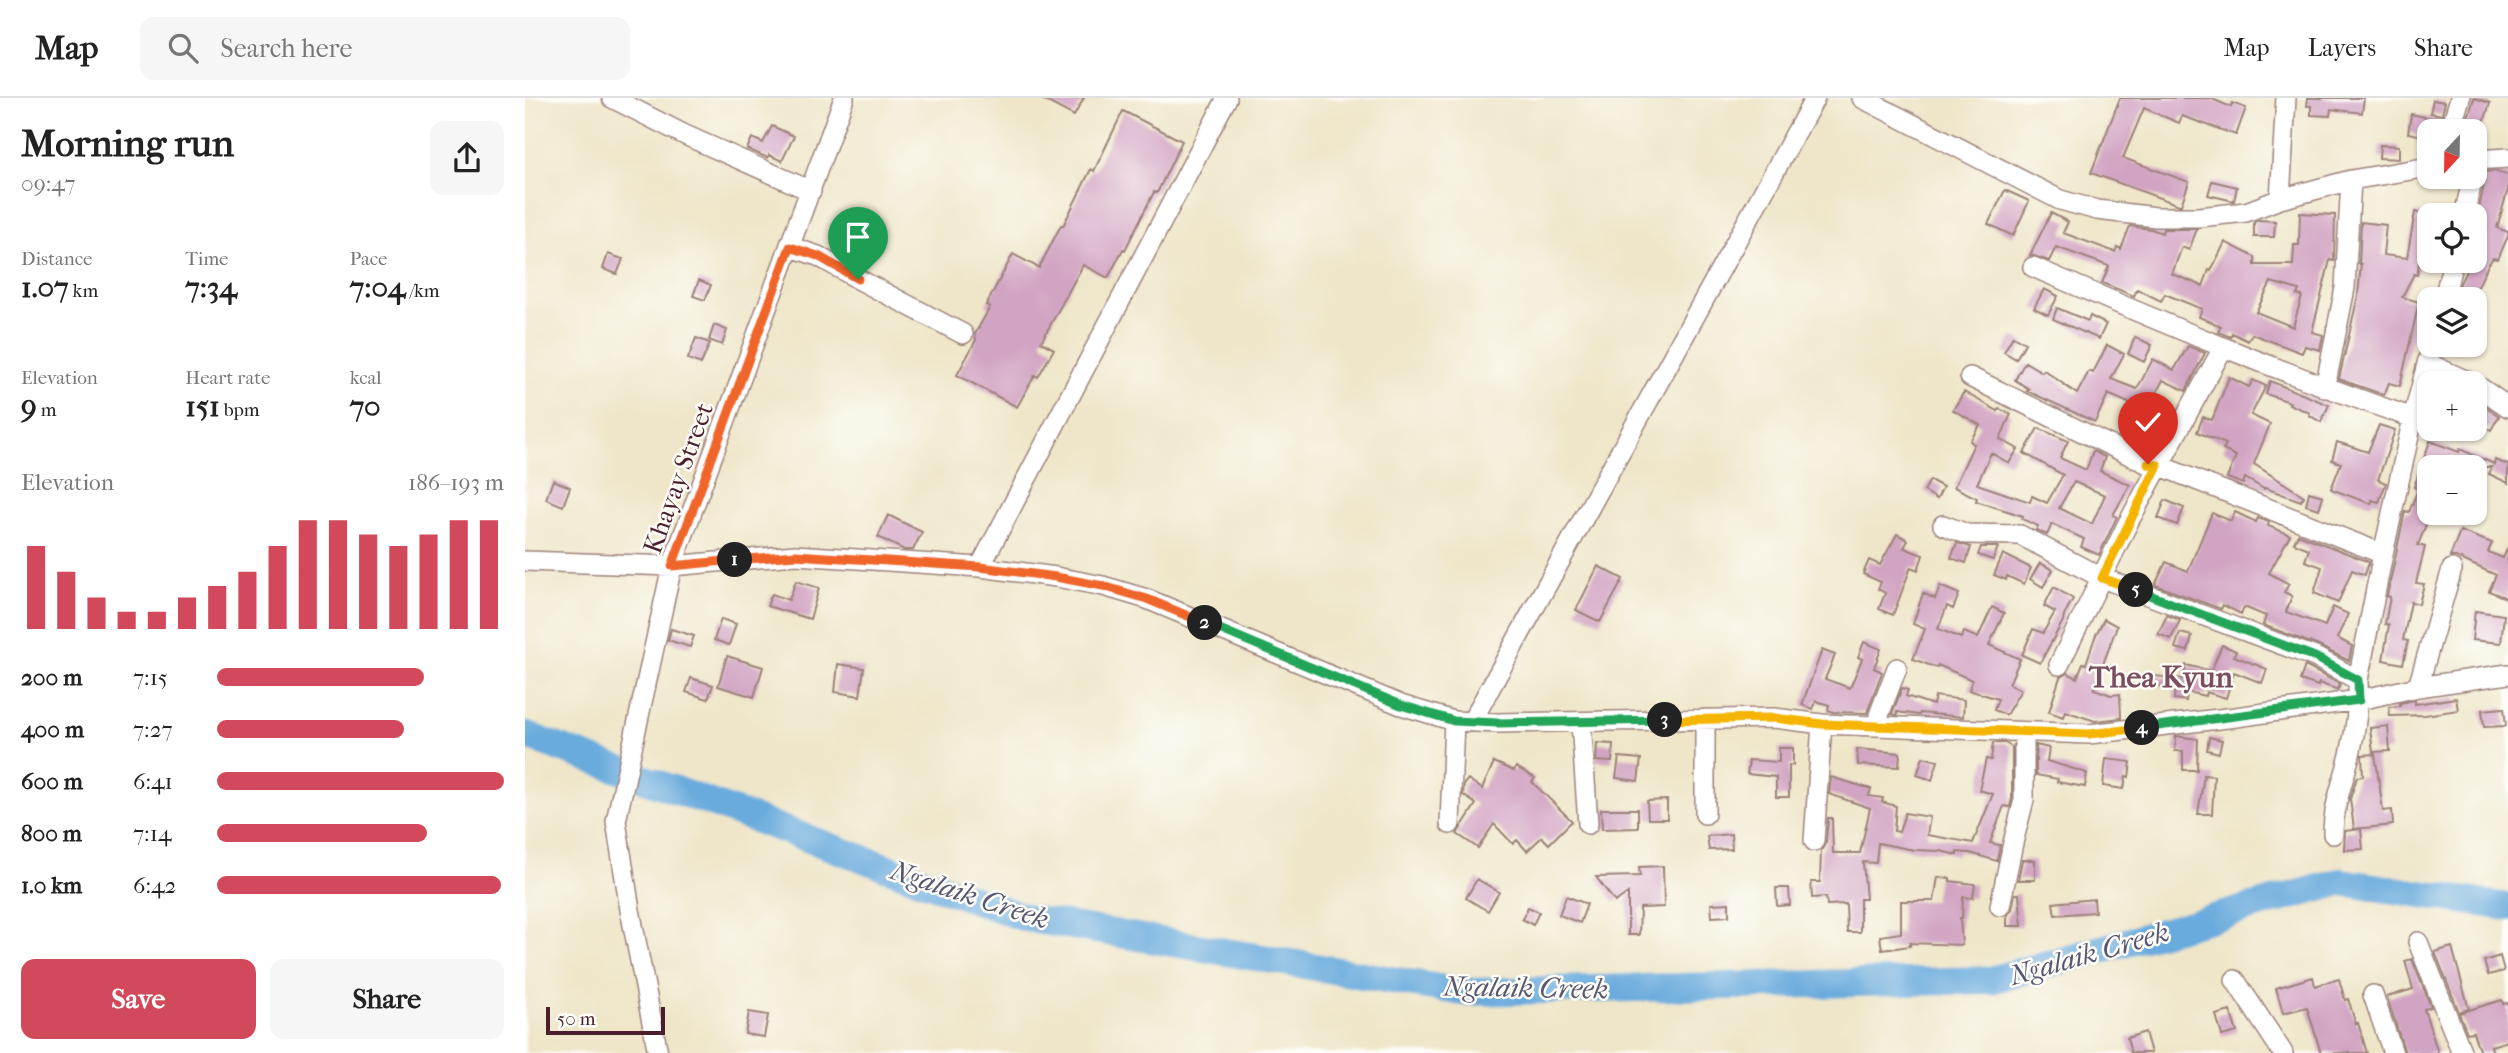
<!DOCTYPE html>
<meta charset="utf-8">
<style>
body{margin:0;font-family:"IM FELL French Canon",serif;background:#f6f6f6;color:#222;height:100vh;display:flex;flex-direction:column;font-size:26px;white-space:nowrap}
*{box-sizing:border-box;margin:0}
p{font-size:23px;color:#767676}
.icon{flex:none;width:38px;height:38px;fill:none;stroke:currentColor;stroke-width:2;stroke-linecap:round;stroke-linejoin:round}
.map{position:relative;flex:1;overflow:hidden}
.panel{display:flex;flex-direction:column;background:#fff;width:525px}
.panel>*{flex:none}
.needle{width:46px;rotate:202deg}
.buttons{position:absolute;left:1892px;top:21px;display:grid;gap:14px}
.buttons a{display:grid;place-items:center;width:70px;height:70px;border-radius:14px;background:#fff;box-shadow:0 2px 5px #0004;font-size:35px}
.scale{position:absolute;left:21px;bottom:18px;width:119px;box-sizing:border-box;padding-left:7px;border:4px solid #4a1f2b;border-top:0;font-size:19px;line-height:24px;white-space:nowrap;color:#4a1f2b;-webkit-text-stroke:5px #fdfcf7;paint-order:stroke}
.pin{position:absolute;display:grid;place-items:center;width:60px;height:60px;color:#fff;margin:-72px -30px;border-radius:50% 50% 50% 0;rotate:-45deg;box-shadow:0 0 7px #0007}
.pin .icon{rotate:45deg}
.km{position:absolute;width:35px;height:35px;margin:-18px;border-radius:50%;background:#222;color:#fff;font-size:19px;line-height:35px;text-align:center}
.round{display:grid;place-items:center;flex:none;width:74px;height:74px;border-radius:14px;background:#f6f6f6}
.overview{display:flex;align-items:center;justify-content:space-between;height:119px;padding:0 21px}
h1{font-size:38px;font-weight:800;line-height:52px}
.stats{display:grid;grid-template-columns:repeat(3,1fr);gap:10px;height:119px;padding:7px 21px}
.stats div{display:grid;align-content:center}
.stats b{font-size:30px;font-weight:800}
.stats small{font-size:19px;font-weight:400}
.stats p{font-size:19px}
.chart{height:196px;padding:14px 21px}
.chart p{display:flex;justify-content:space-between}
.chart svg{width:100%;height:126px;margin-top:7px;stroke:#d1495b;stroke-width:6}
.action{display:flex;gap:14px;margin-top:auto;padding:14px 21px}
.action a{flex:1;height:80px;border-radius:14px;background:#d1495b;color:#fff;font-size:28px;font-weight:800;line-height:80px;text-align:center}
.action a+a{background:#f6f6f6;color:#222}
ul{padding:0 21px;list-style:none;font-size:23px}
li{display:grid;grid-template-columns:112px 84px 1fr;align-items:center;height:52px}
li i{height:18px;border-radius:9px;background:#d1495b}
header{display:flex;align-items:center;gap:42px;box-sizing:border-box;height:98px;padding:0 35px;background:#fff;border-bottom:2px solid #e0e0e0}
header strong{font-size:33px}
nav{display:flex;gap:38px;margin-inline-start:auto;font-size:24px}
.search{width:490px;height:63px;background:#f6f6f6;display:flex;align-items:center;gap:18px;box-sizing:border-box;padding:0 24px;border-radius:14px;color:#767676;font-size:26px}
main{display:flex;flex:1;min-height:0}
.map>svg:first-child{display:block}
</style>
<header>
<strong>Map</strong>
<div class="search"><svg class="icon" aria-label="search" viewBox="0 0 24 24"><circle cx="10" cy="10" r="6"/><path d="M15 15l6 6"/></svg>Search here</div>
<nav><a>Map</a><a>Layers</a><a>Share</a></nav>
</header>
<main>
<section class="panel">
<div class="overview"><div><h1>Morning run</h1><p>09:47</p></div><a class="round"><svg class="icon" aria-label="share" viewBox="0 0 24 24"><path d="M12 15V3M7 8l5-5 5 5M5 13v7h14v-7"/></svg></a></div>
<div class="stats">
<div><p>Distance</p><b>1.07<small> km</small></b></div>
<div><p>Time</p><b>7:34</b></div>
<div><p>Pace</p><b>7:04<small> /km</small></b></div>
</div>
<div class="stats">
<div><p>Elevation</p><b>9<small> m</small></b></div>
<div><p>Heart rate</p><b>151<small> bpm</small></b></div>
<div><p>kcal</p><b>70</b></div>
</div>
<div class="chart"><p><span>Elevation</span>186–193 m</p>
<svg viewBox="0 0 160 44" preserveAspectRatio="none"><path d="M5 44V15M15 44V24M25 44V33M35 44V38M45 44V38M55 44V33M65 44V29M75 44V24M85 44V15M95 44V6M105 44V6M115 44V11M125 44V15M135 44V11M145 44V6M155 44V6"/></svg>
</div>
<ul>
<li><b>200 m</b>7:15<i style="width:72%"></i></li>
<li><b>400 m</b>7:27<i style="width:65%"></i></li>
<li><b>600 m</b>6:41<i style="width:100%"></i></li>
<li><b>800 m</b>7:14<i style="width:73%"></i></li>
<li><b>1.0 km</b>6:42<i style="width:99%"></i></li>
</ul>
<div class="action"><a>Save</a><a>Share</a></div>
</section>
<div class="map">
<svg width="1983" height="955" viewBox="0 0 1983 955">
<rect width="100%" height="100%" fill="#fdfcf7"/>
<filter id="ink" filterUnits="userSpaceOnUse"><feTurbulence type="fractalNoise" baseFrequency=".0143" numOctaves="2"/><feDisplacementMap in="SourceGraphic" scale="14" xChannelSelector="R" yChannelSelector="G"/><feConvolveMatrix kernelMatrix="1 2 1 2 8 2 1 2 1" color-interpolation-filters="sRGB"/></filter>
<filter id="wash" filterUnits="userSpaceOnUse"><feTurbulence type="fractalNoise" baseFrequency=".00686" numOctaves="4" result="noise"/><feDisplacementMap in="SourceGraphic" scale="28" xChannelSelector="R" yChannelSelector="G"/><feGaussianBlur stdDeviation="1.57" result="paint"/><feColorMatrix in="noise" values="0 0 0 0 0 0 0 0 0 0 0 0 0 0 0 0 0 1.4 0 .05"/><feComposite in="paint" operator="in"/></filter>
<g filter="url(#wash)">
<rect width="100%" height="100%" fill="#efe6c9"/>
<g fill="none" stroke-linecap="round" stroke-linejoin="round">
<!-- river -->
<path stroke="#69abdd" stroke-width="28" d="M0,637L500,820L938,894L1466,882L1816,784L1983,809"/>
</g>
<g id="blocks">
<!-- building -->
<path fill="#d2a4c3" fill-rule="evenodd" d="M515,0H559L549,18Z
M1595,0H1685L1706,9L1707,5L1721,10L1711,37L1657,18L1654,25L1619,10L1598,60L1664,84L1656,107H1654L1566,75Z
M1783,0H1839L1837,15L1806,11L1805,18L1786,17V8H1782Z
M1949,0L1965,5L1956,34L1940,29Z
M1908,2L1920,4L1917,17L1905,15Z
M598,13L657,43L632,95L629,94L600,152L598,151L583,180L558,167L516,244L529,251L513,279L510,277L492,309L432,277L451,242L450,236L465,209L461,207L488,156L514,170L536,127L538,128L566,71L569,73Z
M1886,16L1915,22L1913,33H1904V39L1883,35Z
M247,28L269,38L257,63L244,57L243,60L222,51L227,40L238,45Z
M1855,47L1874,48V61L1854,60Z
M1969,73L1983,77V91L1972,130L1983,134V138L1973,161L1968,160L1963,167L1947,201H1937L1932,199L1935,185L1946,163H1950V152L1960,131L1950,128L1960,82L1959,74Z
M1687,83L1712,89L1709,103L1683,97Z
M1480,92L1504,103L1488,138L1463,126Z
M1890,114L1904,117L1902,161L1895,160L1892,177L1889,176L1877,199L1894,204L1875,288L1864,285L1859,297L1814,281L1833,197L1836,166H1834L1836,124L1861,127L1858,157L1882,160Z
M1526,115L1543,124L1538,135L1590,154L1592,149L1596,151L1605,128L1626,131L1637,135L1638,131H1672L1664,152L1657,149L1647,176L1678,188L1684,172L1686,173L1700,144L1730,159V167H1768L1769,147H1774L1775,115L1810,117L1809,163L1805,162L1787,234L1798,237L1795,252L1780,248L1777,255L1727,236L1723,243L1707,235L1706,239L1693,234L1696,228L1674,219L1677,211L1640,196L1636,203L1612,191L1609,198L1577,185L1584,168L1531,149L1524,163L1505,157ZM1746,184L1774,192L1772,197L1777,198L1768,229L1731,214Z
M1734,122L1750,123L1749,139H1729V124Z
M83,156L98,161L92,176L78,171Z
M174,182L186,187L180,202L168,198Z
M1519,191L1533,198L1523,217L1509,210Z
M1532,210L1563,223L1565,218L1581,226L1574,241L1528,221Z
M189,227L202,232L197,247L184,242Z
M1488,238L1500,245L1491,261L1479,254Z
M1610,239L1627,247L1619,264L1603,256Z
M171,240L185,245L176,266L163,261Z
M1582,247L1599,256L1586,281L1612,291L1628,261L1649,272L1663,248L1680,255L1661,293L1638,282L1622,313L1583,296L1570,324L1502,293L1504,291L1490,282L1500,264L1517,274L1519,272L1552,296L1564,273L1568,275Z
M1704,279L1724,289L1728,282L1741,288L1726,317L1745,326L1729,366L1779,398L1776,403L1740,390L1739,391L1720,380L1718,386L1702,380L1711,358L1698,352L1701,346L1672,334L1678,319L1687,322Z
M1745,283L1804,307L1796,324L1784,317L1785,315L1764,306L1765,304L1741,296Z
M1439,294L1473,313L1474,311L1486,316L1475,341L1493,351L1484,365L1466,355L1452,386L1505,404L1507,398L1522,405L1538,377L1499,355L1513,330L1543,343L1535,360L1561,372L1568,353L1580,359L1575,373L1605,387L1588,417L1592,419L1574,457L1556,449L1559,441L1527,426L1522,437L1511,432L1513,428L1497,421L1498,418L1451,403L1452,400L1429,389L1449,346L1445,343L1455,327L1428,312ZM1549,384L1580,397L1567,426L1534,410Z
M1950,301L1974,318L1966,332L1950,323Z
M1631,306L1644,312L1638,324L1625,318Z
M1854,327L1870,332L1853,382L1861,385L1854,404L1847,402L1846,406L1806,391L1816,365L1807,362L1812,344L1843,354Z
M1905,343L1934,354L1935,351L1969,366L1970,362L1983,367V385L1964,376L1967,369H1904V419L1893,447L1900,449L1891,485L1899,486L1894,506L1886,504L1878,542L1883,543L1878,566L1858,562L1864,527L1860,526L1865,499L1862,498L1880,413L1884,414L1893,391L1889,389Z
M28,382L45,389L38,408L21,401Z
M1405,382L1418,389L1412,401L1399,393Z
M1784,394L1798,398L1794,411L1781,407Z
M1640,402L1659,410L1652,427L1633,420Z
M1710,414L1731,424L1733,420L1744,424L1743,428L1765,437L1744,475L1764,486L1759,494L1767,498L1761,514L1800,528L1808,509L1823,516L1812,540L1827,548L1824,563L1794,548L1738,527L1741,518L1719,509L1716,516L1698,507L1696,511L1630,487L1641,464L1663,473L1687,415L1706,423Z
M363,417L397,434L388,452H379L353,439Z
M1935,433L1967,445L1963,454L1978,460L1983,449V501L1964,493L1971,477L1931,459H1925Z
M1372,436L1383,442L1379,450L1398,457L1393,472L1386,469L1368,517L1354,511L1360,495L1353,491L1356,484L1338,476L1344,462L1355,467Z
M1773,436L1844,464L1840,477L1827,472L1813,505L1789,495L1797,469L1780,463L1784,451L1769,445Z
M1432,445L1446,449L1441,465L1426,460Z
M1456,449H1473L1468,462L1453,457Z
M1478,456L1506,470L1499,486L1482,478L1481,482L1469,477Z
M1515,465L1528,472L1518,489L1505,481Z
M1073,468L1098,481L1075,524L1051,512Z
M271,483L294,490L285,521L242,508L247,496L264,502Z
M1415,488L1434,496L1428,511L1422,508L1413,531L1436,540L1439,534L1453,540L1467,509L1479,515L1464,547L1495,561L1484,586L1496,592L1481,617L1469,612L1473,601L1444,592L1447,582L1413,567L1412,570L1388,561L1400,531L1388,526L1398,495L1410,501Z
M1529,489L1548,501L1539,517L1538,523L1515,565L1497,557L1508,531L1518,535L1530,514L1519,508Z
M1950,513L1979,517L1976,545L1947,542Z
M1642,517L1655,522L1646,541L1633,536Z
M196,521L211,526L204,547L189,542Z
M1579,521L1592,528L1569,591L1586,597L1595,596L1596,620L1570,623L1540,613L1538,619L1524,614L1535,579L1543,575L1552,580L1558,565L1561,566L1570,539Z
M146,531L169,538L165,549L143,542Z
M1655,535L1667,538L1663,553L1650,550Z
M1339,544L1356,551L1349,570L1357,574L1342,615L1308,614L1303,612L1304,607L1291,603L1288,611L1277,607L1297,552L1310,557L1300,581L1325,590L1337,561L1333,559Z
M1697,547L1711,553L1709,558L1742,571L1737,585L1709,574L1701,600L1681,594L1680,598L1662,594L1661,603L1649,601L1650,591L1628,586L1630,578L1658,581L1661,567L1686,573Z
M202,558L238,569L229,599L193,588Z
M313,566L339,570L335,598L310,594Z
M1780,568L1815,586L1813,592L1794,585L1793,588L1775,582Z
M166,580L188,587L183,601L161,594Z
M1377,590L1383,592L1381,598L1408,607L1410,598L1439,602L1438,619L1395,615L1394,617L1372,614V617L1367,616Z
M1931,600L1933,612L1900,617L1865,618L1864,609L1875,608V605L1890,602V606Z
M1979,610L1981,628L1959,629L1957,612Z
M1863,628L1865,653L1848,654L1845,630Z
M1651,638L1673,641L1672,672H1658V653H1650Z
M1684,639L1697,642L1694,655L1682,652Z
M1072,645L1088,646L1087,664L1071,663Z
M1468,645H1480L1487,649V700L1485,709L1479,708L1465,745L1475,747L1472,763L1445,755L1432,754V757L1416,753L1389,752L1353,745L1351,765L1338,764L1341,801H1335V834H1322L1321,806L1302,807L1301,799L1287,800L1286,784H1295L1296,753L1301,744L1303,720H1307L1308,755H1335L1345,710L1304,696L1306,679L1346,691L1344,698L1358,700L1357,704L1371,708L1369,733L1374,734L1380,715L1405,719L1402,737L1448,745L1468,696L1454,692L1461,661L1466,662Z
M1511,647L1524,650L1522,663L1562,675L1560,689L1532,684L1533,681L1511,677Z
M1254,650H1268V667H1264V699H1251V679L1222,676L1224,662L1254,664Z
M1332,651L1375,655L1374,669L1333,667Z
M1850,656L1858,713L1867,712L1868,727L1829,731L1825,701L1832,679L1838,678L1837,657Z
M1094,659L1116,661L1113,683L1091,680Z
M1398,659L1413,663L1407,682L1392,677Z
M1581,661L1606,664L1604,679L1601,678L1599,691L1578,688Z
M969,664L989,673L991,669L1010,680L1007,684L1047,723L1024,746L1017,739L1002,753L992,742L988,746L969,726L953,750L932,736L951,706L938,697L939,686L943,681L957,691Z
M1679,677L1689,678L1687,716H1673Z
M1142,702V721H1123L1122,703Z
M1076,711H1113V730L1077,731Z
M1836,731L1838,751L1819,752L1820,733Z
M1206,736L1207,751L1184,752L1182,738Z
M1497,762H1510V782H1493Z
M1138,768L1139,809L1115,810L1114,837H1103V795L1090,804L1071,779L1115,778L1114,769Z
M1413,779L1425,780V783L1450,786L1448,800L1438,799L1437,820H1435L1437,847L1385,845V848L1357,852L1355,838L1376,835V803H1409Z
M952,781L974,794L963,813L941,800Z
M1251,790H1264L1265,807L1252,808Z
M1490,796H1494L1497,828H1482V818L1487,811Z
M1041,798L1062,806L1055,825L1034,817Z
M1569,801L1570,814L1530,817L1528,805Z
M1204,805V818L1187,819L1186,806Z
M1003,809L1014,814L1008,827L997,821Z
M1927,849L1944,911L1934,914L1910,854Z
M1975,858L1979,873L1963,877L1959,863Z
M1887,861L1906,909L1899,911L1913,955H1880L1862,899L1888,891L1880,863Z
M1788,879L1790,888L1814,881L1820,902L1823,901L1831,926L1833,925L1842,955H1796L1782,909L1758,915L1751,890Z
M1977,902L1978,906L1983,905V943L1966,948L1968,955H1955L1948,934L1942,935L1934,915Z
M1705,913L1712,934L1697,938L1691,917Z
M224,914L243,917L239,939L220,936Z
M1620,934L1626,955H1606L1602,940Z"/>
</g>
</g>
<g filter="url(#ink)">
<use href="#blocks" fill-opacity="0" stroke="#9c827a" stroke-width="2"/>
<g fill="none" stroke-linecap="round" stroke-linejoin="round">
<!-- minor casing -->
<g stroke="#9c827a" stroke-width="22">
<path id="minor" d="M87,0L160,37L286,93
M1337,0L1535,102L1572,112L1631,119H1674L1721,114L1755,101L1826,82L1904,69
M1925,33L1935,0
M1950,62L1983,60
M1755,101L1761,0
M1939,117L1948,79
M266,149L293,158L333,181L438,236
M1508,169C1633,223 1758,276 1888,320L1858,456L1833,582C1834,605 1831,629 1826,652C1820,681 1808,705 1808,736
M1919,201L1928,163
M1902,265L1947,285
M1445,279L1623,366L1633,367L1858,456
M1950,286L1983,309
M1800,290L1820,190L1826,82
M1888,320L1907,247
M1418,427L1442,436L1495,437L1577,480L1790,559L1833,582
M0,463L147,468L270,457L455,469L531,479L578,488L622,501L876,607L929,623L973,625L1249,620L1297,626L1564,636L1711,619L1834,602L1893,589L1983,576
M455,469L702,0
M1534,567L1603,425L1698,250
M1893,589L1927,471
M947,623L1290,0
M1056,624L1063,726
M1353,628L1354,617L1372,570
M1180,716V621
M925,726L929,623
M1289,743L1297,626
M1475,808L1488,745L1499,702V634
M1893,844L1937,955
M1710,882L1758,955
M1848,897L1868,955
M133,955L105,812L91,723L147,468L319,0"/>
</g>
<!-- minor -->
<use href="#minor" stroke="#fff" stroke-width="19"/>
</g>
</g>
<g fill="none" stroke-linecap="round" stroke-linejoin="round" filter="url(#ink)">
<!-- split-1 casing -->
<g stroke="#fff" stroke-width="14">
<path id="split-1" d="M210,462L147,468L265,149L293,158L333,181"/>
</g>
<!-- split-2 casing -->
<g stroke="#fff" stroke-width="14">
<path id="split-2" d="M210,462L270,457L455,469L531,479L578,488L622,501L680,525"/>
</g>
<!-- split-3 casing -->
<g stroke="#fff" stroke-width="14">
<path id="split-3" d="M680,525L876,607L929,623L973,625L1140,622"/>
</g>
<!-- split-4 casing -->
<g stroke="#fff" stroke-width="14">
<path id="split-4" d="M1140,622L1249,620L1297,626L1564,636L1617,630"/>
</g>
<!-- split-5 casing -->
<g stroke="#fff" stroke-width="14">
<path id="split-5" d="M1611,492L1790,559L1833,582L1834,602L1617,630"/>
</g>
<!-- split-6 casing -->
<g stroke="#fff" stroke-width="14">
<path id="split-6" d="M1611,492L1577,480L1633,367L1623,366"/>
</g>
<!-- split-1 -->
<use href="#split-1" stroke="#f0652b" stroke-width="9"/>
<!-- split-2 -->
<use href="#split-2" stroke="#f0652b" stroke-width="9"/>
<!-- split-3 -->
<use href="#split-3" stroke="#22a559" stroke-width="9"/>
<!-- split-4 -->
<use href="#split-4" stroke="#f5b400" stroke-width="9"/>
<!-- split-5 -->
<use href="#split-5" stroke="#22a559" stroke-width="9"/>
<!-- split-6 -->
<use href="#split-6" stroke="#f5b400" stroke-width="9"/>
</g>
<g text-anchor="middle" stroke-width="5" stroke-linejoin="round" paint-order="stroke">
<!-- street labels -->
<g font-size="26" fill="#4a1f2b" stroke="#fdfcf7">
<text transform="translate(153 380) rotate(-70)" y="9">Khayay Street</text>
</g>
<!-- water labels -->
<g font-size="28" font-style="italic" fill="#565772" stroke="#fdfcf7">
<text transform="translate(445 796) rotate(18)" y="10">Ngalaik Creek</text>
<text transform="translate(1564 855) rotate(-16)" y="10">Ngalaik Creek</text>
<text transform="translate(1001 889) rotate(1)" y="10">Ngalaik Creek</text>
</g>
<!-- quarter labels -->
<g font-size="30" font-weight="bold" fill="#7a4e60" stroke="#fdfcf7">
<text x="1636" y="589">Thea Kyun</text>
</g>
</g>
</svg>
<div class="buttons">
<a><svg class="needle" viewBox="-14 -14 28 28"><path d="M0-13l5 13h-10z" fill="#e53935"/><path d="M0 13l5-13h-10z" fill="#767676"/></svg></a>
<a><svg class="icon" aria-label="locate" viewBox="0 0 24 24"><circle cx="12" cy="12" r="6"/><path d="M12 2v4M12 18v4M2 12h4M18 12h4"/></svg></a>
<a><svg class="icon" aria-label="layers" viewBox="0 0 24 24"><path d="M12 4l9 5-9 5-9-5zM3 14l9 5 9-5"/></svg></a>
<a>+</a>
<a>−</a>
</div>
<div class="scale">50 m</div>
<div class="pin" style="left:333px;top:181px;background:#1e9e55"><svg class="icon" aria-label="arrive" viewBox="0 0 24 24"><path d="M6 21V4h12l-3 4 3 4H6"/></svg></div>
<div class="pin" style="left:1623px;top:366px;background:#d93025"><svg class="icon" aria-label="check" viewBox="0 0 24 24"><path d="M5 12l5 5 9-10"/></svg></div>
<b class="km" style="left:210px;top:462px">1</b>
<b class="km" style="left:680px;top:525px">2</b>
<b class="km" style="left:1140px;top:622px">3</b>
<b class="km" style="left:1617px;top:630px">4</b>
<b class="km" style="left:1611px;top:492px">5</b>
</div>
</main>
